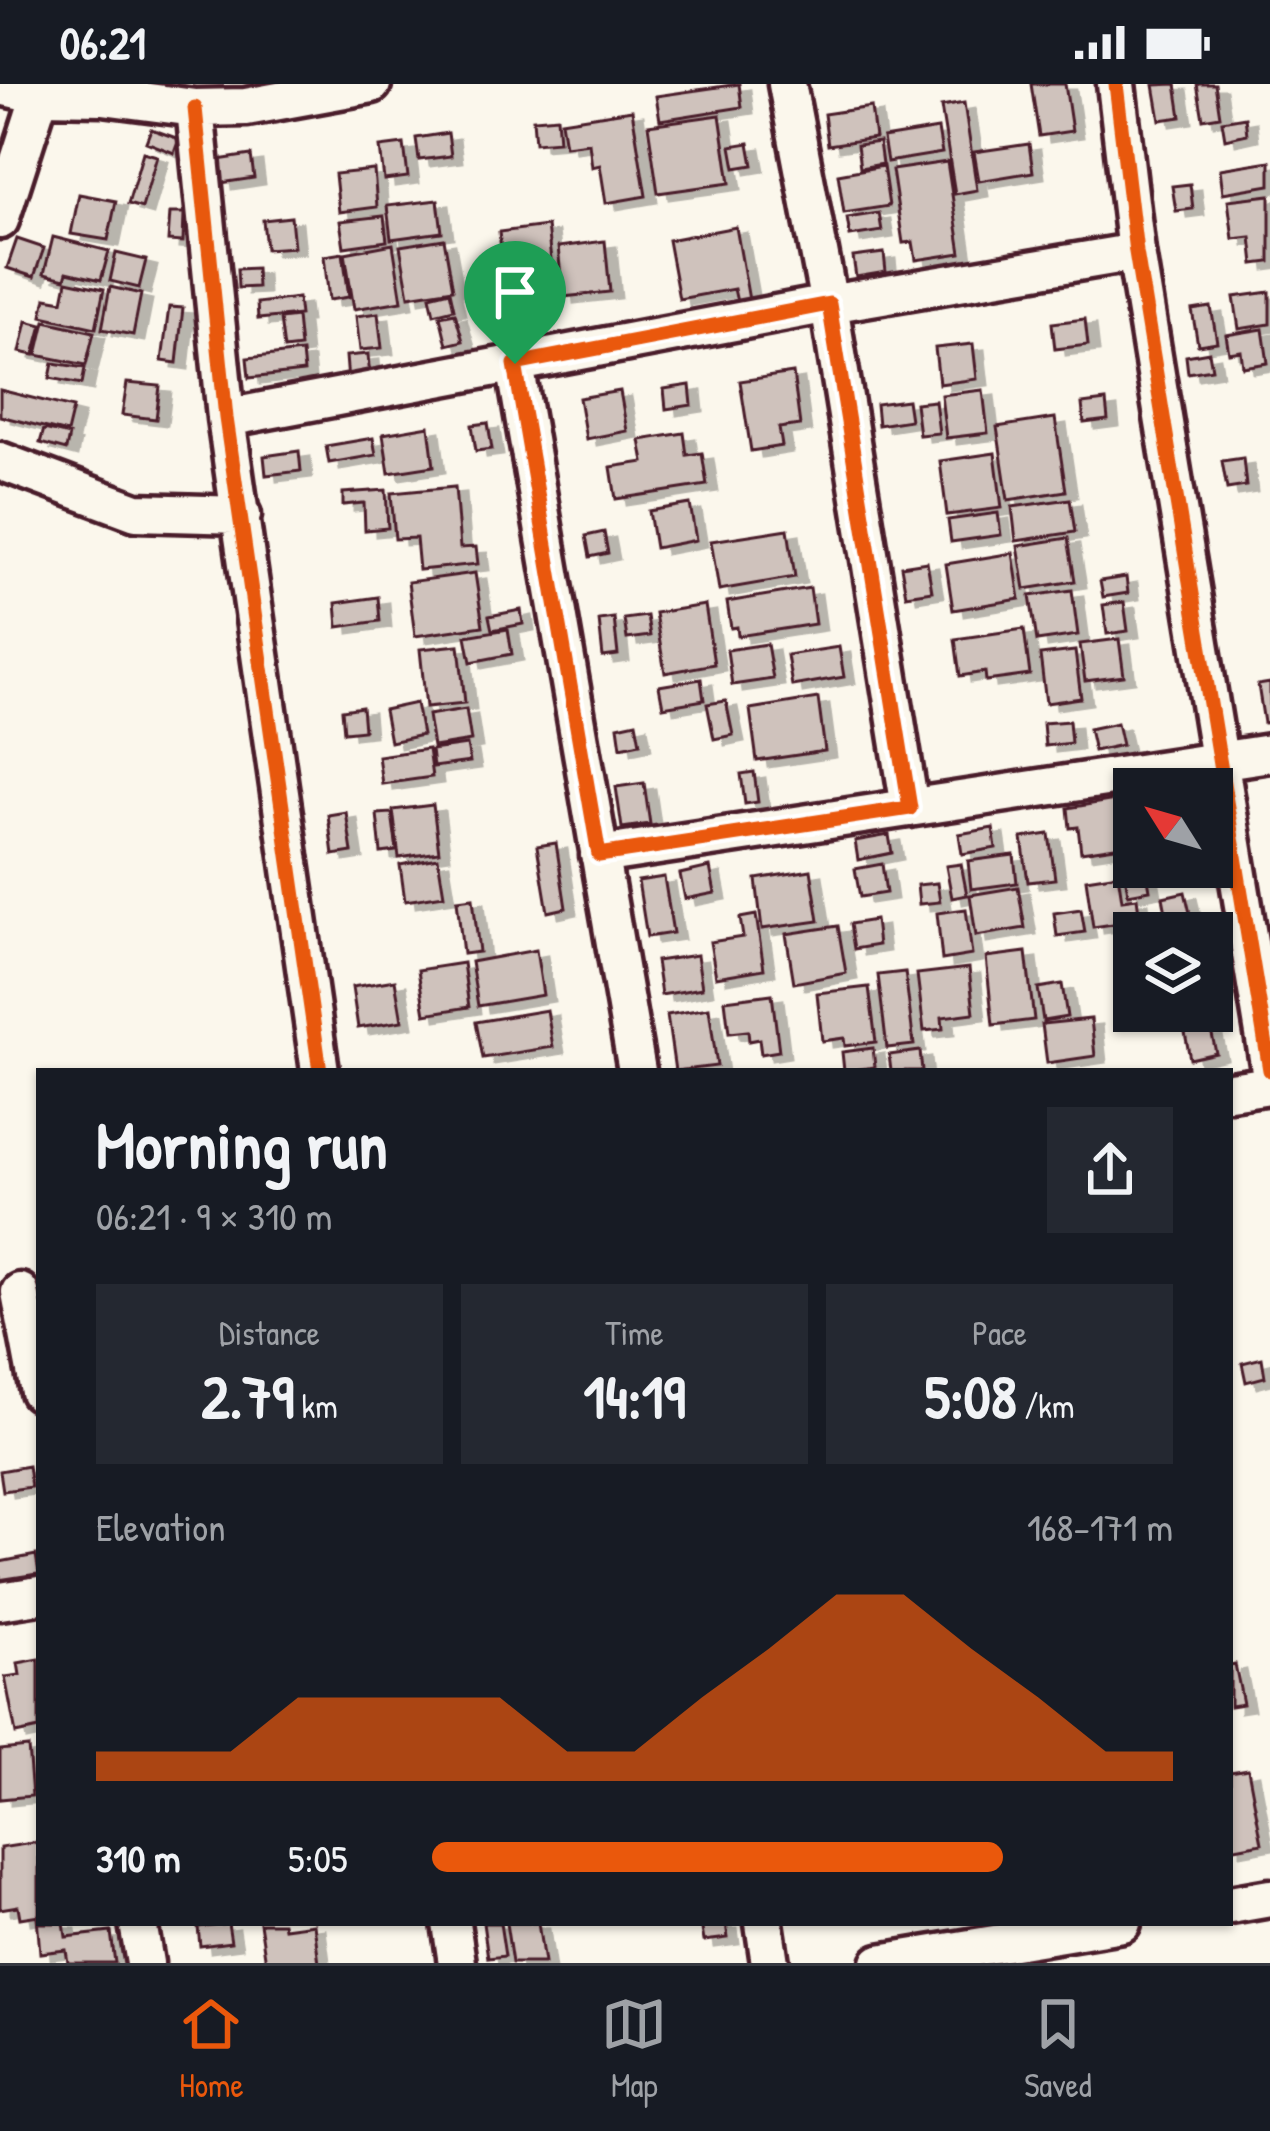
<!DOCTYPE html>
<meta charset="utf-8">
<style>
body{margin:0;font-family:"Patrick Hand",sans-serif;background:#242831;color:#f1f3f6;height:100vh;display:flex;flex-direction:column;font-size:45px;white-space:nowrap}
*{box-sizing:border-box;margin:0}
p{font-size:39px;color:#9ea1a6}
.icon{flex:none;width:66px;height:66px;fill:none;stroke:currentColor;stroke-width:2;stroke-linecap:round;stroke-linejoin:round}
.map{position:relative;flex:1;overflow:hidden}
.details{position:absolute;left:36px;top:984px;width:1197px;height:858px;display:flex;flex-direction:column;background:#171b24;border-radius:0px;box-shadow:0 3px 9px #0004}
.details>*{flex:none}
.needle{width:78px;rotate:307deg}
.controls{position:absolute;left:1113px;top:684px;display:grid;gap:24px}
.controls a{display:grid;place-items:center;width:120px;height:120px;border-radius:0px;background:#171b24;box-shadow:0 3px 9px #0004;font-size:60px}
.pin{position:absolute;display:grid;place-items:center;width:102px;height:102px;color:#fff;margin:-123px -51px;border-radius:50% 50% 50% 0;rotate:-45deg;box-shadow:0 0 12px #0007}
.pin .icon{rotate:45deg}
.round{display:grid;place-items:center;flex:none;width:126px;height:126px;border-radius:0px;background:#242831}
.headline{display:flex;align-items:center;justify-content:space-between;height:204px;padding:0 60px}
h1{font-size:66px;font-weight:700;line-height:90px}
.metrics{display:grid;grid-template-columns:repeat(3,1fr);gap:18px;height:204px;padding:12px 60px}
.metrics div{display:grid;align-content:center;border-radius:0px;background:#242831;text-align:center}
.metrics b{font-size:60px;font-weight:700}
.metrics small{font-size:33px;font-weight:400}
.metrics p{font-size:33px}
.chart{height:336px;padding:24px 60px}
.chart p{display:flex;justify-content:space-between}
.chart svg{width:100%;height:216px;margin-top:12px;fill:#ea580c;opacity:.7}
ul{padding:0 60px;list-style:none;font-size:39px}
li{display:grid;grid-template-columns:192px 144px 1fr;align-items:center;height:90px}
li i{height:30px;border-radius:15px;background:#ea580c}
.status{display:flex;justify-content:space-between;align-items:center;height:84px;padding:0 60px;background:#171b24;direction:ltr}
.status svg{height:33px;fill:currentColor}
.tabs{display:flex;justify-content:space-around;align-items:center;height:168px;border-top:3px solid #363941;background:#171b24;font-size:33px;color:#9ea1a6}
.tabs a{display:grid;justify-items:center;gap:6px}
.tabs .current{color:#ea580c}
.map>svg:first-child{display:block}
</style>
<div class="status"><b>06:21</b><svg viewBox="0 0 49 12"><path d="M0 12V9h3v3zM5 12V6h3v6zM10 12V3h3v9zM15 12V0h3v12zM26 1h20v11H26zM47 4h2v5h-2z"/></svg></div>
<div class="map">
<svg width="1270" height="1879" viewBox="0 0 1270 1879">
<defs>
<filter id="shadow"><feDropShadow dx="11" dy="6" stdDeviation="0" flood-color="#0004"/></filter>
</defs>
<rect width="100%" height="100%" fill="#fbf7ec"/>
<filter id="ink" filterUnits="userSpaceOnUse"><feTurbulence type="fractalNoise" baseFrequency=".00833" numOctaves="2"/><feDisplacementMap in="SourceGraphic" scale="24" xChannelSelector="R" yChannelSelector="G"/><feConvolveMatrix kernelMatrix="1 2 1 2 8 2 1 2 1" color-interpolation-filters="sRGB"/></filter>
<g filter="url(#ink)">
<!-- building -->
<path fill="#cfc2bc" stroke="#4a1f2b" stroke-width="3" filter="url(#shadow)" d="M739,0L742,23L660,36L656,12Z
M1031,0H1065L1072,47L1039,52Z
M1176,0L1181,33L1160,36L1154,1Z
M1197,0H1215L1220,32L1203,35Z
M964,19L977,106L955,110L941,23Z
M871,23L875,54L828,61L824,30Z
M632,26L646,112L606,119L600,81L592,83L589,59L565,62L561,37Z
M720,31L730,99L658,109L648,41Z
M557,33L559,57L535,59L533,35Z
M1245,33L1247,50L1225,55L1222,37Z
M151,45L179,55L174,69L146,58Z
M938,45L942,69L887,78L883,54Z
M448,49L451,72L419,76L416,54Z
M879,58L882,80L860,84L857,61Z
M749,59L753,81L735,84L731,62Z
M404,60L408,93L384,96L380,63Z
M1029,60L1033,88L979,97L974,68Z
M143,68L157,72L142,124L128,120Z
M251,71L254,94L221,99L218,76Z
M1270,77V101L1223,109L1220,85Z
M947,78L961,169L916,176L913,158L903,159L892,86Z
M883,82L889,122L844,129L838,90Z
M374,86L377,123L339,128L335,90Z
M1190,100L1193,125L1176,127L1172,102Z
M79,110L116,117L108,156L71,150Z
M1270,111V178L1254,180L1251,153L1233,155L1228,116Z
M438,116L442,148L391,155L387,122Z
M170,129H184L183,158L168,157Z
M879,129L882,147L850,152L847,134Z
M384,132L387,157L344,163L340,137Z
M291,133L294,163L266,165L263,136Z
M547,142L554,202L506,209L499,148Z
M736,143L749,216L737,218L734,205L679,215L668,156Z
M53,153L109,167L101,196L67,188L65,195L44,190Z
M17,155L44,164L34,193L7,184Z
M444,155L453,205L409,212L400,162Z
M605,157L610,208L563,213L558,163Z
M393,160L402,217L354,225L345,169Z
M116,169L146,176L139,204L110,197Z
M343,169L349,213L329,216L324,172Z
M884,169L886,188L856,193L853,173Z
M256,184L257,203L238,204L237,185Z
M67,197L104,205L96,244L42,232L46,214L63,217Z
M110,203L141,210L133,251L102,245Z
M450,207L454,225L434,230L430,212Z
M1270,208V240L1239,245L1234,213Z
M298,214L300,231L258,235L257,219Z
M169,223L183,224L177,279L162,277Z
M1211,223L1217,258L1198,261L1192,226Z
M378,229L382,264L360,266L356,232Z
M455,229L463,257L447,261L440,232Z
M297,233L300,263L284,265L280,235Z
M1085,235L1088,261L1055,265L1052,239Z
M27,237L42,241L34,271L20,268Z
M45,237L94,248L86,281L37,271Z
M1263,245L1268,279L1243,283L1241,267L1229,269L1226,251Z
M973,260L977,295L939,300L935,264Z
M302,268L304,288L249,294L247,274Z
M1209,268L1212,285L1188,289L1186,272Z
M368,270L370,295L348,297L346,272Z
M53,279L85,284L82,300L50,294Z
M793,289L800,341L779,344L782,362L751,367L740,297Z
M127,299L160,302L156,335L122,331Z
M690,301L692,321L666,325L664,305Z
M0,306L73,324L67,349L0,332Z
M983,306L988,349L946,354L941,311Z
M620,307L627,347L586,355L579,314Z
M907,316L910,336L878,341L876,320Z
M935,317L939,349L919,351L915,319Z
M1106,317L1108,336L1084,339L1082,320Z
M1055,334L1066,407L1008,416L997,343Z
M488,339L492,365L476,367L472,341Z
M429,342L434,382L389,389L383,350Z
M44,345L69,351L66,366L40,359Z
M684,349L687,371L702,369L707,401L616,415L611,383L644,378L640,356Z
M373,354L376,371L329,379L326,362Z
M299,367L301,387L266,391L264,372Z
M995,369L1002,424L947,431L940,377Z
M1243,374L1246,402L1227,405L1222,377Z
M455,403L460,464L476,463L478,480L419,486L416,454L395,455L391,409Z
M386,406L388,444L365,446L364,419L343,421V409Z
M1070,415L1075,448L1016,457L1012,423Z
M690,420L696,456L655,464L649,427Z
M998,429L1001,451L951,458L948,436Z
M788,445L795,493L719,506L711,457Z
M604,448L608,469L590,473L586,452Z
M1068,454L1075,497L1025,505L1018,462Z
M1013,469L1020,515L953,526L946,480Z
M927,478L932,507L906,511L901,482Z
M475,489L483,542L415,552L408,498Z
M1126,493L1128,509L1103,513L1100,497Z
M810,504L815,540L738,552L737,543L731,544L727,518Z
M1072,506L1078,551L1037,557L1030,512Z
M378,513L380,537L338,543L336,519Z
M1124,518L1128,547L1107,550L1103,521Z
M705,521L714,580L665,589L655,529Z
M521,526L523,540L492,546L489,532Z
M647,532L650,552L627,555L624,535Z
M614,534L618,571L603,573L599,536Z
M508,545L512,570L471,578L466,552Z
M1024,545L1030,591L986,597L985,588L960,592L955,555Z
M1119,555L1124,592L1085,597L1080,560Z
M767,560L773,595L732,601L727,566Z
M459,561L465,619L426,623L420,565Z
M839,563L844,593L792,602L787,571Z
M1075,567L1081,614L1046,619L1040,571Z
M701,595L704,616L663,623L659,602Z
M1270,599V638L1264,639L1258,601Z
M818,614L825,667L757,677L750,625Z
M726,617L733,651L714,655L707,620Z
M416,619L422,651L390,658L384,626Z
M362,623L364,646L344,648L342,626Z
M466,625L471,657L433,663L428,631Z
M1069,637L1071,659L1045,662L1043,639Z
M636,638L640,659L621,663L618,642Z
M1117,639L1122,661L1094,667L1089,645Z
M467,661L470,678L433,683L431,666Z
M428,665L432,693L382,700L378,672Z
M754,688L758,718L745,720L741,690Z
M644,699L650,740L622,744L616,703Z
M1127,714L1134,741V773L1124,774L1122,762L1081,768L1078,743L1070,744L1068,724Z
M433,721L439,768L399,774L393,726Z
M346,728L352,768L333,771L328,731Z
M392,729L397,767L381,769L377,730Z
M993,744L996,764L962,770L959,750Z
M1049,750L1055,795L1028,798L1022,754Z
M889,751L892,769L858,776L855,757Z
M556,759L566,824L548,828L537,762Z
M1014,771L1017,799L971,805L968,777Z
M438,774L444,811L405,817L400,781Z
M882,780L886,809L860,813L855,785Z
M961,780L967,811L952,814L946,782Z
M1134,781L1146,783L1150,806L1128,810L1124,783Z
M710,783L715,809L685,815L680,790Z
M811,786L819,837L762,845L756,795Z
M1118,790L1122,816L1137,814L1140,836L1093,843L1086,795Z
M664,793L673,849L647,853L638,797Z
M937,799L940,818L919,820L917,801Z
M1018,803L1025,844L976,852L970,811Z
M1185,808L1190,829L1167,834L1163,813Z
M473,814L479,868L463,870L457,816Z
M966,825L972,871L942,876L937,829Z
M1081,825L1085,848L1057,852L1054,829Z
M756,831L764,885L716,893L710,858L743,853L740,834Z
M875,836L878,861L854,865L850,840Z
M838,842L846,889L794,899L786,850Z
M536,866L543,911L478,922L471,878Z
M1026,868L1034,936L993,941L986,873Z
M697,871L702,904L661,911L656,877Z
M463,879L469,923L425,930L418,886Z
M969,884L974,929L942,933L943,945L924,947L917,890Z
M905,888L914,961L887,964L878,891Z
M395,896L402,937L358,944L352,903Z
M1062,900L1067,933L1043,937L1038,904Z
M869,903L876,958L845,962L844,954L822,957L817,909Z
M772,910L779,967L761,970L759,955L749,957L748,947L729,949L725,916Z
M709,924L717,982L675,987L667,931Z
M547,926L553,963L483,974L476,938Z
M1181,927H1207L1216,969L1190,975Z
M1091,935L1095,972L1047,979L1042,940Z
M873,964L875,983L844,987L842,968Z
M920,967L922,987H891L889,971Z
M1262,1274L1265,1293L1246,1298L1242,1279Z
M28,1382L31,1403L3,1407L0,1387Z
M36,1471L39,1490L0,1497V1478Z
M39,1575V1645L16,1650L5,1593L20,1591L18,1579Z
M1235,1580L1243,1620L1230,1622V1581Z
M28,1663L32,1712L0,1715V1666Z
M1248,1685L1262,1759L1230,1765V1688Z
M39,1758V1831L20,1834L18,1822L0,1825V1764Z
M37,1833L39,1839H64L66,1853L111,1848L115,1879H68L66,1866L40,1869Z
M228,1839L231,1858L200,1862L198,1843Z
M260,1839H283L284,1844L314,1840L319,1879H266Z
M483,1839H500L505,1872L488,1874Z
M506,1839H538L544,1879H512Z
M701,1839H726L728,1854L704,1857Z"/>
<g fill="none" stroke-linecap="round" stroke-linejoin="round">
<!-- minor casing -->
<g stroke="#4a1f2b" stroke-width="45">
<path id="minor" d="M787,0L829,220L910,724
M1116,0L1136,168L1270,986
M0,2L40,11L103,12L195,24L246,23L372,0
M195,24L226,334L320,987
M0,136L40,11
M515,280L637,987
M226,334L829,220L1136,168
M0,377L136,428L242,431
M599,771L1270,669
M1230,1007L1270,1001
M20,1208L39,1308
M0,1517L39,1511
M1230,1821L1270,1814
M138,1839L145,1879
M451,1839L457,1879
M764,1839L770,1879
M880,1879L1122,1839"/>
</g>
<!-- minor -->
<use href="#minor" stroke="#fbf7ec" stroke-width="36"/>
<!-- cycleway casing -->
<g stroke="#fbf7ec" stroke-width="22">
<path id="cycleway" d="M1116,0L1136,168L1270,986
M195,24L226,334L320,987"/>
</g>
<!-- cycleway -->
<use href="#cycleway" stroke="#e8590c" stroke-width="15"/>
</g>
</g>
<g fill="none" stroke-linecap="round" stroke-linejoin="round" filter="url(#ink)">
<!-- route casing -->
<g stroke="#fff" stroke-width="24">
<path id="route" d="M829,220L910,724L599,771L515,280Z"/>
</g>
<!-- route -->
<use href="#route" stroke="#ea580c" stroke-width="15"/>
</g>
</svg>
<div class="controls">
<a><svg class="needle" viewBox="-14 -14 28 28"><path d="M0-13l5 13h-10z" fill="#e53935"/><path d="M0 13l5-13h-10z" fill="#9ea1a6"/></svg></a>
<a><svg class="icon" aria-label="layers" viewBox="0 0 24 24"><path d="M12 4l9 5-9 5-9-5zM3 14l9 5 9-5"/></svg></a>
</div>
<div class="pin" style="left:515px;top:280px;background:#1e9e55"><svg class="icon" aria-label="arrive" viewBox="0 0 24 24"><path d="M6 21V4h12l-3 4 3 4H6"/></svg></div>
<section class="details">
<div class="headline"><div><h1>Morning run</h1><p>06:21 · 9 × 310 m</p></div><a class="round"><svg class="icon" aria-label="share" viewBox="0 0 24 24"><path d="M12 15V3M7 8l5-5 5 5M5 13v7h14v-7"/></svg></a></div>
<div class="metrics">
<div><p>Distance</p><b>2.79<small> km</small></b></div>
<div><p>Time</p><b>14:19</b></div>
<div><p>Pace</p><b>5:08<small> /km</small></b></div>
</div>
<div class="chart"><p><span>Elevation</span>168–171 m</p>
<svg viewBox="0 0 160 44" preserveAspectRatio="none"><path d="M0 44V38L10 38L20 38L30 27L40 27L50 27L60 27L70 38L80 38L90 27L100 17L110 6L120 6L130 17L140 27L150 38L160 38V44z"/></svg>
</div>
<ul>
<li><b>310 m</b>5:05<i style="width:77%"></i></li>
</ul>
</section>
</div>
<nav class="tabs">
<a class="current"><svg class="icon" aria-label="home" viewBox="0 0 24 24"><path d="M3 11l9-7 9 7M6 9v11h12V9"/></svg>Home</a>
<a><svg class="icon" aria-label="map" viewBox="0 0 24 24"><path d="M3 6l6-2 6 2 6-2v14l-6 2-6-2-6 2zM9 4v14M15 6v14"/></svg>Map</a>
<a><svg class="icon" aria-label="saved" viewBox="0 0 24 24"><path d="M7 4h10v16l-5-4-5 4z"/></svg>Saved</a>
</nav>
